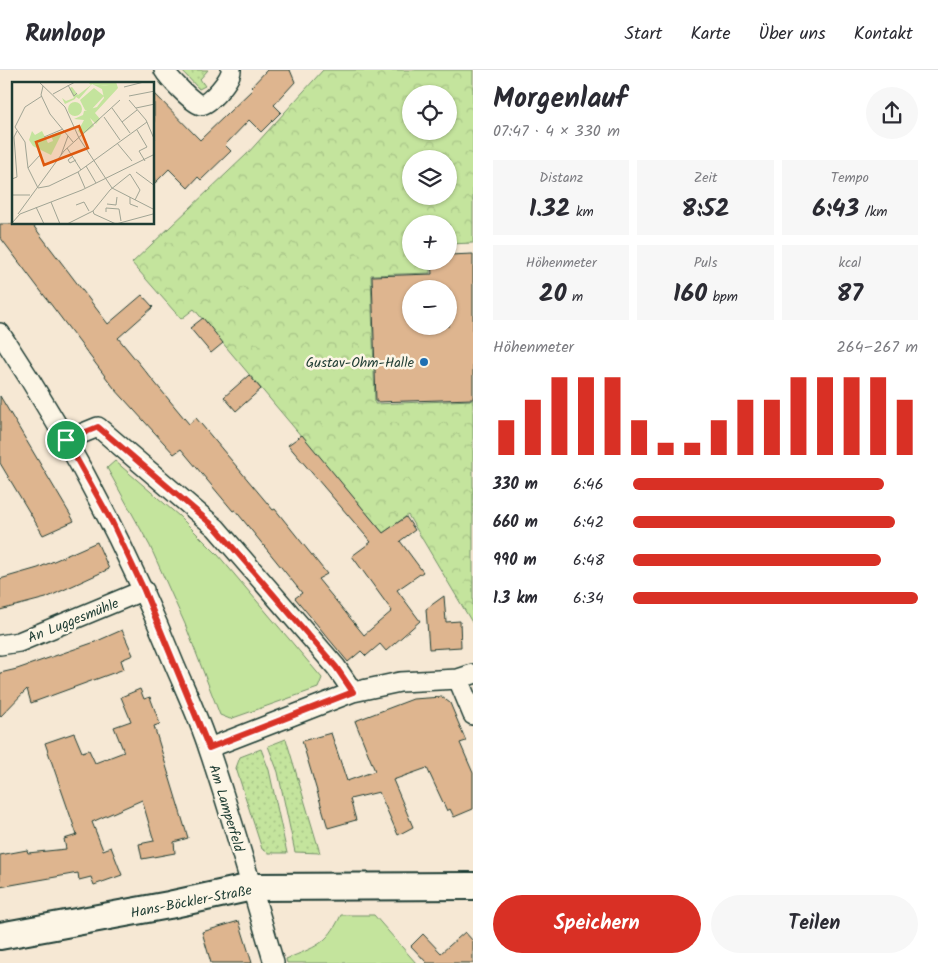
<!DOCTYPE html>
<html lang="de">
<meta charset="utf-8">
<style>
body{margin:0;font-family:Kalam,sans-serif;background:#f7f7f7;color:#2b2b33;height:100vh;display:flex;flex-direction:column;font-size:19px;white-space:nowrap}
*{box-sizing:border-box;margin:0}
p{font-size:16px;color:#7c7c81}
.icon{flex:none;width:28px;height:28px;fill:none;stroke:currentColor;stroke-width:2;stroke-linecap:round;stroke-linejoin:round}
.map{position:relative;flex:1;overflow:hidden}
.panel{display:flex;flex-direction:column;background:#fff;width:465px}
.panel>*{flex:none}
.fabs{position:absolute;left:402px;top:15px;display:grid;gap:10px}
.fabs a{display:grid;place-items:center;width:55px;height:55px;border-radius:50%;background:#fff;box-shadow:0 1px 4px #0004;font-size:25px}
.pin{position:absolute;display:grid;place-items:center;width:42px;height:42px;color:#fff;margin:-21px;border:2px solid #fff;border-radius:50%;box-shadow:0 1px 5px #0007}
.round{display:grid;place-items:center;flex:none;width:52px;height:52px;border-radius:26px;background:#f7f7f7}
.headline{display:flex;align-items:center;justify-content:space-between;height:85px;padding:0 20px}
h1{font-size:28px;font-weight:700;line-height:38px}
.metrics{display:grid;grid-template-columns:repeat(3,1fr);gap:8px;height:85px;padding:5px 20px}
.metrics div{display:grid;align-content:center;border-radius:0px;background:#f7f7f7;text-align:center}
.metrics b{font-size:25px;font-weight:700}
.metrics small{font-size:14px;font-weight:400}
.metrics p{font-size:14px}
.chart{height:140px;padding:10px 20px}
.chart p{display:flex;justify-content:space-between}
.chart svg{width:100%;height:90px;margin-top:5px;stroke:#d93025;stroke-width:6}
.action{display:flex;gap:10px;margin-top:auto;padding:10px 20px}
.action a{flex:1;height:58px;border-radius:30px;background:#d93025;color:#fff;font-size:20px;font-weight:700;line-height:58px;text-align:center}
.action a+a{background:#f7f7f7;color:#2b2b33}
ul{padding:0 20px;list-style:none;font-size:16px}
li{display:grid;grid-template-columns:80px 60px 1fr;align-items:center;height:38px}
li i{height:12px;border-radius:6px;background:#d93025}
header{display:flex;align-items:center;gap:30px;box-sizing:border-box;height:70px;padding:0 25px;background:#fff;border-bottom:1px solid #e1e1e2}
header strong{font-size:24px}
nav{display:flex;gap:28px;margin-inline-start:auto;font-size:18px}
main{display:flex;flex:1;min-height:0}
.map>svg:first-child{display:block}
</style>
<header>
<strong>Runloop</strong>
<nav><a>Start</a><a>Karte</a><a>Über uns</a><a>Kontakt</a></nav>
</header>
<main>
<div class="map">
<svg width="473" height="893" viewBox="0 0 473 893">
<defs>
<pattern id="grass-dots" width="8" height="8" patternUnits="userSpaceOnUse" patternTransform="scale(1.25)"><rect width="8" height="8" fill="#c4e49d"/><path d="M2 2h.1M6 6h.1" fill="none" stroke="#a8c488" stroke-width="1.8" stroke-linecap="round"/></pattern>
<pattern id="forest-crowns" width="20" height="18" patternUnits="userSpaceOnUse" patternTransform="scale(1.25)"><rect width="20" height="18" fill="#c4e49d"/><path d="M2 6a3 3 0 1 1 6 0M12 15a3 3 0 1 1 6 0" fill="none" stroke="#a8c488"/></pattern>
</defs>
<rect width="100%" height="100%" fill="#f6e8d4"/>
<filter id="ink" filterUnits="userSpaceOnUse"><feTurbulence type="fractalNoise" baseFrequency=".02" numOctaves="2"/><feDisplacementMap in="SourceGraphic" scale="10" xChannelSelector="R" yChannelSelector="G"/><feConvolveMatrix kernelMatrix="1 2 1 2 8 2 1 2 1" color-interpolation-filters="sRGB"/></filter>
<g filter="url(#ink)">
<!-- grass -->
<path fill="url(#grass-dots)" stroke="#729068" d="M181,0H208L200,9L205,16L199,19Z
M286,669L320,783L295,782L278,702L268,676Z
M261,679L269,700L287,783H269L262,779L236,698L240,687Z"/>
<!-- forest -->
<path fill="url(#forest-crowns)" stroke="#729068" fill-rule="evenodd" d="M323,0H473V173L449,174V154H411V191H430V203L371,205L375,334L473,330V554L408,445L383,463L194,239L181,249L132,193L247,84ZM411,24H449V61H411ZM411,89H449V126H411Z"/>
<!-- park -->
<path fill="#c4e49d" stroke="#729068" d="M115,391L179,446L218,485L322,608L318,618L230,649L220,645L185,554L150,476L107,398Z
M341,845H374L416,893H287L286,889C315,877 327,875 341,845Z"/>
<!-- building -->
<path fill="#deb58f" stroke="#1f3d34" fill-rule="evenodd" d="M267,0H290L295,12L274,35L281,42L261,62L249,50L225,75L231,81L201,110L198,107L188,118L169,99L154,114V23L200,70L253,19L251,17Z
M0,154H32L108,254L142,225L153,237L118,268L189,354L196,348L273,440L275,439L327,504L318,509L364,565L392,541L352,486L371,472L288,375L302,365L383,463L406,447L415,460L400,471L423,502L397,520L420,551L386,581L380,574L366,586L361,581L348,592L295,528L302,523L235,440L233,441L181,379L174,384L114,318L0,167Z
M473,184V329L376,332L372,206L432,204L431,191H449V185ZM411,219H449V256H411Z
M203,248L223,273L211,283L190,258Z
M249,305L261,319L236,341L224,327Z
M0,326L74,451L43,465L0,393Z
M97,472L109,499L46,528L0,540V509L38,498Z
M444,526L446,552L460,551L461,577L429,579L426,539Z
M122,560L133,585L121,590L124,599L31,633L27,619L0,647V603L17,599L95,572Z
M140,619L144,629L150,627L160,654L154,656L188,768L174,772L175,783L142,789L139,774L154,771L142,730L92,752L103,780L111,777L122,805L94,815L91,807L79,810L78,803L0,817V785L27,780L28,783L66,779L64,769L77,765L45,673L74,663L82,682L89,680L95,693L124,682L114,657L131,651L121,627Z
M442,627L450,633L466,671L460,673L473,703V739L454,747L450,739L447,741L427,698L393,710L413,757L398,765L379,722L350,729L356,750L328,758L302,671L331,663L347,711L375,701L355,651L413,629Z
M239,851L252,893H211L202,862Z
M465,862L473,871V893H427L411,876L423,864L441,883Z"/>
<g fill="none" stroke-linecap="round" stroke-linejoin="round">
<!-- street casing -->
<g stroke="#1f3d34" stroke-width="22">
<path id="street" d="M164,0C168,7 194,35 201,35C210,34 232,8 231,0
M0,263C71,370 127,477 175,596C187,624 200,651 209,680C233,750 253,822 274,893
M66,370L98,357L216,458L336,597L353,622
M0,575L19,572L144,520
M458,609L473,645
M209,678L353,622L400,612L458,609L473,604"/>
</g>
<!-- secondary casing -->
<g stroke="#1f3d34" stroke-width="30">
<path id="secondary" d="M0,866L169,835L252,817L473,816"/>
</g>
<!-- street -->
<use href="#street" stroke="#fcf5e5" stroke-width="19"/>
<!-- secondary -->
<use href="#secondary" stroke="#fcf5e5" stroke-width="26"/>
</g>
</g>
<g fill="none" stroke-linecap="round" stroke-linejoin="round" filter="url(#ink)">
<!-- route casing -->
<g stroke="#fff" stroke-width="10">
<path id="route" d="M98,357L216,458L336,597L353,622L209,678L144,520L112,452L66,370Z"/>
</g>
<!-- route -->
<use href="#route" stroke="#d93025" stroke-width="6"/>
</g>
<!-- markers -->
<circle fill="#1f6fb2" stroke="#fcf5e5" stroke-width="2" cx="424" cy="292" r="5"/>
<g text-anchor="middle" stroke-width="5" stroke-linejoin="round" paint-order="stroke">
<!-- poi labels -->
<g font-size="14" fill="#1f3d34" stroke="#fcf5e5" text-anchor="end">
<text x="414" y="297">Gustav-Ohm-Halle</text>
</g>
<!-- street labels -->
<g font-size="14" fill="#1f3d34" stroke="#fcf5e5">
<text transform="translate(73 550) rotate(-22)" y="5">An Luggesmühle</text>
<text transform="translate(227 738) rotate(73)" y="5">Am Lamperfeld</text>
<text transform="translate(191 831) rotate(-11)" y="5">Hans-Böckler-Straße</text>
</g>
</g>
<!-- overview -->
<g transform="translate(12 12)">
<rect width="142" height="142" fill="#f6e8d4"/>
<path d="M76,0H97V4L80,2L67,17L64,15L63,17L53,22L50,16L54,19L62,16L57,6L60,5L66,13L79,3Z" fill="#c4e49d"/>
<path d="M20,49L23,53L30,49L36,61L41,59L39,53L51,49L39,73L21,64L17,58Z" fill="#c4e49d"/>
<path d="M97,0H104L106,6L83,31L88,37L84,42L78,36L82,44L70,53L66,49L72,38L62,37L71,33L72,29L85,25L92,16L90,7L80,2L97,4ZM82,6L92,14L79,28H73L68,18ZM56 27a7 7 0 1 1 14 0a7 7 0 1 1-14 0Z" fill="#c4e49d"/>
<path fill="none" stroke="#a0a494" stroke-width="1" d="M27,0L53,25L67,56L100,106L143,128M56,3L62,14L65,11M31,4L29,13L38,32L61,60M112,5L132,0M41,12L63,0M117,14L143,9M117,18L134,38L143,59M100,26L118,51M124,26L143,22M92,35L108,58M110,40L125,28M125,48L135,65L127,69L133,79M32,55L51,47M105,61L120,79M55,66L69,88M49,73L56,54M61,74L56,78L58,81L64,78M74,84L84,101M16,86L29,72L28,75M66,90L73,106M124,90L143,104M0,97L5,95L2,55L5,49M26,106L37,104L66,90L135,40M26,106L16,86L13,60L3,45L13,25L30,14M0,113H18M118,115V122L126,125M39,120L48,142M95,122L104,123L105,115M64,123L72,120L77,129M24,125L32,142M81,129L98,108L118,92L128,108L123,118M81,129L82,132L104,142M94,130V126L107,127L109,139M6,132L52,69L108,18M0,141L8,132L70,108L143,72M55,142L81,129M104,142L141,132"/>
<path fill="#de580e" fill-opacity="0.15" stroke="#de580e" stroke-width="2.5" d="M67,44L76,66L32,83L24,60Z"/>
<rect width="142" height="142" fill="none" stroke="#1f3d34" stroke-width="2.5"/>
</g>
</svg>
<div class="fabs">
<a><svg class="icon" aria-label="locate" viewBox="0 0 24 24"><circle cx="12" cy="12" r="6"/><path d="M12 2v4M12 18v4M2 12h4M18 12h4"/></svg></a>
<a><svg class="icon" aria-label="layers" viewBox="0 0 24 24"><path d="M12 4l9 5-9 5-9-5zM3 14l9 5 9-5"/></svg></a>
<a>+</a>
<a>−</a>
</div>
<div class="pin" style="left:66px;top:370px;background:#1e9e55"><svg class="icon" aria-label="arrive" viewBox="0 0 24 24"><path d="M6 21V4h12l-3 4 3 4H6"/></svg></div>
</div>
<section class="panel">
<div class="headline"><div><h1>Morgenlauf</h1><p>07:47 · 4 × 330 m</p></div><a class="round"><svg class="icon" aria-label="share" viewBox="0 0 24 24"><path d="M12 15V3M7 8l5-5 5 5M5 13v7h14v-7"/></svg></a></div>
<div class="metrics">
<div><p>Distanz</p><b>1.32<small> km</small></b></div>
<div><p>Zeit</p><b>8:52</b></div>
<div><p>Tempo</p><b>6:43<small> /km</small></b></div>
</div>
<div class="metrics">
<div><p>Höhenmeter</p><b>20<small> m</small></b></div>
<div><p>Puls</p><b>160<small> bpm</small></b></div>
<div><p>kcal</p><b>87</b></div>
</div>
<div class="chart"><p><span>Höhenmeter</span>264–267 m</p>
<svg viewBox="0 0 160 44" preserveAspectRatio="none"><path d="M5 44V27M15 44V17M25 44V6M35 44V6M45 44V6M55 44V27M65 44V38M75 44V38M85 44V27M95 44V17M105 44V17M115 44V6M125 44V6M135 44V6M145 44V6M155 44V17"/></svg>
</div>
<ul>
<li><b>330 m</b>6:46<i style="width:88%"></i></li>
<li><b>660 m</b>6:42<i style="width:92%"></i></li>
<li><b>990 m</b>6:48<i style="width:87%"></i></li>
<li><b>1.3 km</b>6:34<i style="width:100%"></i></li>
</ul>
<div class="action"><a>Speichern</a><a>Teilen</a></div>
</section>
</main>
